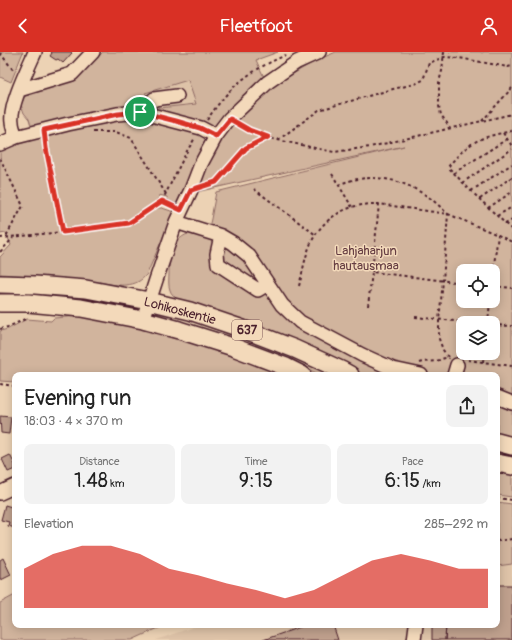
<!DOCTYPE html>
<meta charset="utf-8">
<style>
body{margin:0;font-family:Pangolin,sans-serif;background:#f2f2f2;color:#222;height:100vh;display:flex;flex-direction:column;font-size:15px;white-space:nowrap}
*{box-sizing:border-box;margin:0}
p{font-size:13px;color:#767676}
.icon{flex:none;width:22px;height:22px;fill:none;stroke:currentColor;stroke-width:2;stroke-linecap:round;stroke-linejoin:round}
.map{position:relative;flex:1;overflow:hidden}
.side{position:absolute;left:12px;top:320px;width:488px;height:256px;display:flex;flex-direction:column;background:#fff;border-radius:8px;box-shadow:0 2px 10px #0003}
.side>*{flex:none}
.tools{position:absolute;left:456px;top:212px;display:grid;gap:8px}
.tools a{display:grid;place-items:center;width:44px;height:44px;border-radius:8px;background:#fff;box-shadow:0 2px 10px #0003;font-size:20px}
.pin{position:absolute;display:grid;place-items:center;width:34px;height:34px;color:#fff;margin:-17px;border:2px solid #fff;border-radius:50%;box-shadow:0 1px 4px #0007}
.round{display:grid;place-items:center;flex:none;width:42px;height:42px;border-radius:8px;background:#f2f2f2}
.headline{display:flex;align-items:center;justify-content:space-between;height:68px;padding:0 12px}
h1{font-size:22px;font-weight:600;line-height:30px}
.figures{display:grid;grid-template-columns:repeat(3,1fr);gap:6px;height:68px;padding:4px 12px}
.figures div{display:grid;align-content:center;border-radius:8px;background:#f2f2f2;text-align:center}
.figures b{font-size:20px;font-weight:600}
.figures small{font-size:11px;font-weight:400}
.figures p{font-size:11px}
.chart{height:112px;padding:8px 12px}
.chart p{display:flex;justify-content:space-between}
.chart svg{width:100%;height:72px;margin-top:4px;fill:#d93025;opacity:.7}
header{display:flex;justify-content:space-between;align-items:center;height:52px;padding:0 12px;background:#d93025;color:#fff;font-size:18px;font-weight:600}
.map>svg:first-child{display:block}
</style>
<header><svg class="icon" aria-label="back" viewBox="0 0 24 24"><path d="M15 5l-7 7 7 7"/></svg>Fleetfoot<svg class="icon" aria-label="person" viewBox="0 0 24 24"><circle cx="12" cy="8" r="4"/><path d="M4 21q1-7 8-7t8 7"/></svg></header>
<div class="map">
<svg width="512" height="588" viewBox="0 0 512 588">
<rect width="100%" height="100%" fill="#ecd2b4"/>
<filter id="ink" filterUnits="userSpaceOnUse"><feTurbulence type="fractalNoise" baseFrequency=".025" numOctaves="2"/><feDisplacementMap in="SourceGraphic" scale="8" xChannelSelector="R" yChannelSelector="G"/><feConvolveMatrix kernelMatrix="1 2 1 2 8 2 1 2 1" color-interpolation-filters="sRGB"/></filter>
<g filter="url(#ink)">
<!-- built -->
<path fill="#dec3a8" d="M188,28L196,52L159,56L145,41Z
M512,512V588H156L199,573H497V514Z"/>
<!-- green -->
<path fill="#d1b49d" stroke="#8e6a64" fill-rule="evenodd" d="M0,0H23L11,30L0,25Z
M103,0H278L256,8L269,36L315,9L336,0H480L482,1L484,0H512V385L497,382V323H363L293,288L178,248C175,245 171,242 170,238C168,233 169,227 169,222C169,208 172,187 188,182C194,180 201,182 207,184L211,167L216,140L404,94L196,140H183L177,152L168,149L167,145L159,143L156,156H162L174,160L147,222C141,229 136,232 126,233C114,234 102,230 89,229C60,226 30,224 0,222V205L11,193L6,181L0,182V98L35,87L29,67L24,61L21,53L25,44L75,25ZM188,28L196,52L159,56L145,41ZM463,219H493V249H463ZM463,271H493V301H463Z
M77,264L141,275L175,284L288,323H15V330L0,329V279L8,277L27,267L51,269L54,266Z
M270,294L334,323H321L268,299Z
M497,417L512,420V445L497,443Z
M497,450L512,452V512L497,514Z
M15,543V573H167L154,578L132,588H0V551Z"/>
<!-- building -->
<path fill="#bfa08d" stroke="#4a1f2b" d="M51,0H71L72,1L63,11L58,7L56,8L50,4L52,1Z
M0,364L11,365L9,382L1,381Z
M10,403L15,413V417L8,420L2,407Z
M5,453L15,456V476L8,474L9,470L1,468Z
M3,506L11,523L1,528L0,525V508Z
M497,533H512V588H445L446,573H497Z
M306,573H333L338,588H263Z
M432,573H446L445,588H432Z"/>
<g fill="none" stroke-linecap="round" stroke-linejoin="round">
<!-- minor casing -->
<g stroke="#4a1f2b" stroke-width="16">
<path id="minor" d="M19,38L72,22L93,0
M140,60L154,47L177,44
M16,85C15,81 12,75 12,70C9,54 28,16 35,0
M0,92L16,85L68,72L117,62L140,60L201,76L216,84
M176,170L221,184L233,191L249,204L282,253L300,270L362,303L393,317L421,323
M221,184L217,202L218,212L258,238L268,232
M143,268L156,228L176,170L191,138L201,112L216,84L229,67L268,30L297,10L319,0
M454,323L457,313
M497,345L512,351
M0,441L15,434
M414,588L416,573"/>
</g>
<!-- major casing -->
<g stroke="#4a1f2b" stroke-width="20">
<path id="major" d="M0,232L35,233L86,237L149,249L190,259L243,277L295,297L341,318L350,323
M0,251H28L81,256L143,268L179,278L233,295L286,315L302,323
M497,390L512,394
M497,411L512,414"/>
</g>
<!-- path -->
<path stroke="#4a1f2b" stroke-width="2" stroke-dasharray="3 3" stroke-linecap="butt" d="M444,0L442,19L439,30V54L441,63L447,71L449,77
M0,1L14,19
M207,68C213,59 219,51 226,43C243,24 263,13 286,3
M482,69L512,36
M239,72L249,78L273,87L334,100L370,95L512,62
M512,79C502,81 491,83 481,87C467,93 457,104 448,115L471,139L512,178
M93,80H116L131,86L166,142
M503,81L512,94
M278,88L319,58L393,37L415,32L423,28L429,11L444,5L459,6L508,15L512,14
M45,89L46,96L63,180
M0,106L23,154L5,186
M454,121L507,87
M332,122L352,155
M462,131L512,97
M338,133C365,121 397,125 422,141C432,146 440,155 448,162L443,229L439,268V287L443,298L448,305H449
M205,134L216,130L246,96L268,85
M254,137L316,183
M471,139L512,112
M480,147L512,125
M162,149L172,154
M162,149L187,99L195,86
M488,156L512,140
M497,164L512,155
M505,172L512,168
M0,186L63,180L129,171L162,149
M0,200L13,186
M372,220L379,152L448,162L498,183L512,190
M493,220L498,183
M299,234C303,219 305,203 312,189C321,170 342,155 363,153C368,152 373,152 379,152
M493,234L512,236
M368,254L372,220L463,231
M415,265L475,271
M488,271L490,249
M493,273L512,274
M0,277L8,275L27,266
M468,308L512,314
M483,310L484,301
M419,311C425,309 430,310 436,309C441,308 444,305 449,306
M0,332L15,334
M497,446L512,448
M497,489L512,487"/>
<!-- minor -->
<use href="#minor" stroke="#f3d9ba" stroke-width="13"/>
<!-- major -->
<use href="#major" stroke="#f3d9ba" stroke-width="17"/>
</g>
</g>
<g fill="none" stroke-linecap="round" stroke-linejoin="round" filter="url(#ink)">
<!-- route casing -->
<g stroke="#fff" stroke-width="8">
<path id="route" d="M140,60L176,69L200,76L216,84L230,67L249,78L268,85L246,96L216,130L191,138L181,158L162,149L129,171L63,180L46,96L44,78L118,62Z"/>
</g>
<!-- route -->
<use href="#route" stroke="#d93025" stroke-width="5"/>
</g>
<g text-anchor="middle" stroke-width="3" stroke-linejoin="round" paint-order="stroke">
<!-- shield labels -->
<rect fill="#f3d9ba" stroke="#7d5756" stroke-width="1" x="232" y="268" width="30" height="20" rx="3"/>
<g font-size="12" font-weight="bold" fill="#4a1f2b">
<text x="247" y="282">637</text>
</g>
<!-- park labels -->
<g font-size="13" fill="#653d42" stroke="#f3d9ba">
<text x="366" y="203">Lahjaharjun<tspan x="366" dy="15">hautausmaa</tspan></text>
</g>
<!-- street labels -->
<g font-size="13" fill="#4a1f2b" stroke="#f3d9ba">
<text transform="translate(180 258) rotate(15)" y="5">Lohikoskentie</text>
</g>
</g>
</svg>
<div class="tools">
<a><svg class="icon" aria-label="locate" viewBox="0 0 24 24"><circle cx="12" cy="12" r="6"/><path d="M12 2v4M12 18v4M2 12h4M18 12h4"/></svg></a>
<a><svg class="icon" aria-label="layers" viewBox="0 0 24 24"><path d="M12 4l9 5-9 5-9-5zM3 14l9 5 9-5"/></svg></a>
</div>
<div class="pin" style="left:140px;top:60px;background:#1e9e55"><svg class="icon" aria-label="arrive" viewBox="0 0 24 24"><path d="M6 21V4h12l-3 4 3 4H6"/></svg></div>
<section class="side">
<div class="headline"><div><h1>Evening run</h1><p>18:03 · 4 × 370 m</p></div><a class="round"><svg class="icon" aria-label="share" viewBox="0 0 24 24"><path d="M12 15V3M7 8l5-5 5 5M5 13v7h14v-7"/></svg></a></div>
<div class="figures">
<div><p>Distance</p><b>1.48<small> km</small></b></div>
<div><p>Time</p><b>9:15</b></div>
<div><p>Pace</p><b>6:15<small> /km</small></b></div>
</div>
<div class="chart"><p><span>Elevation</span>285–292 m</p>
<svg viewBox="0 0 160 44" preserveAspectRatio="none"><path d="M0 44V20L10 11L20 6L30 6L40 11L50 20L60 24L70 29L80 33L90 38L100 33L110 24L120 15L130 11L140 15L150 20L160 20V44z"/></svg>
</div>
</section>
</div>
